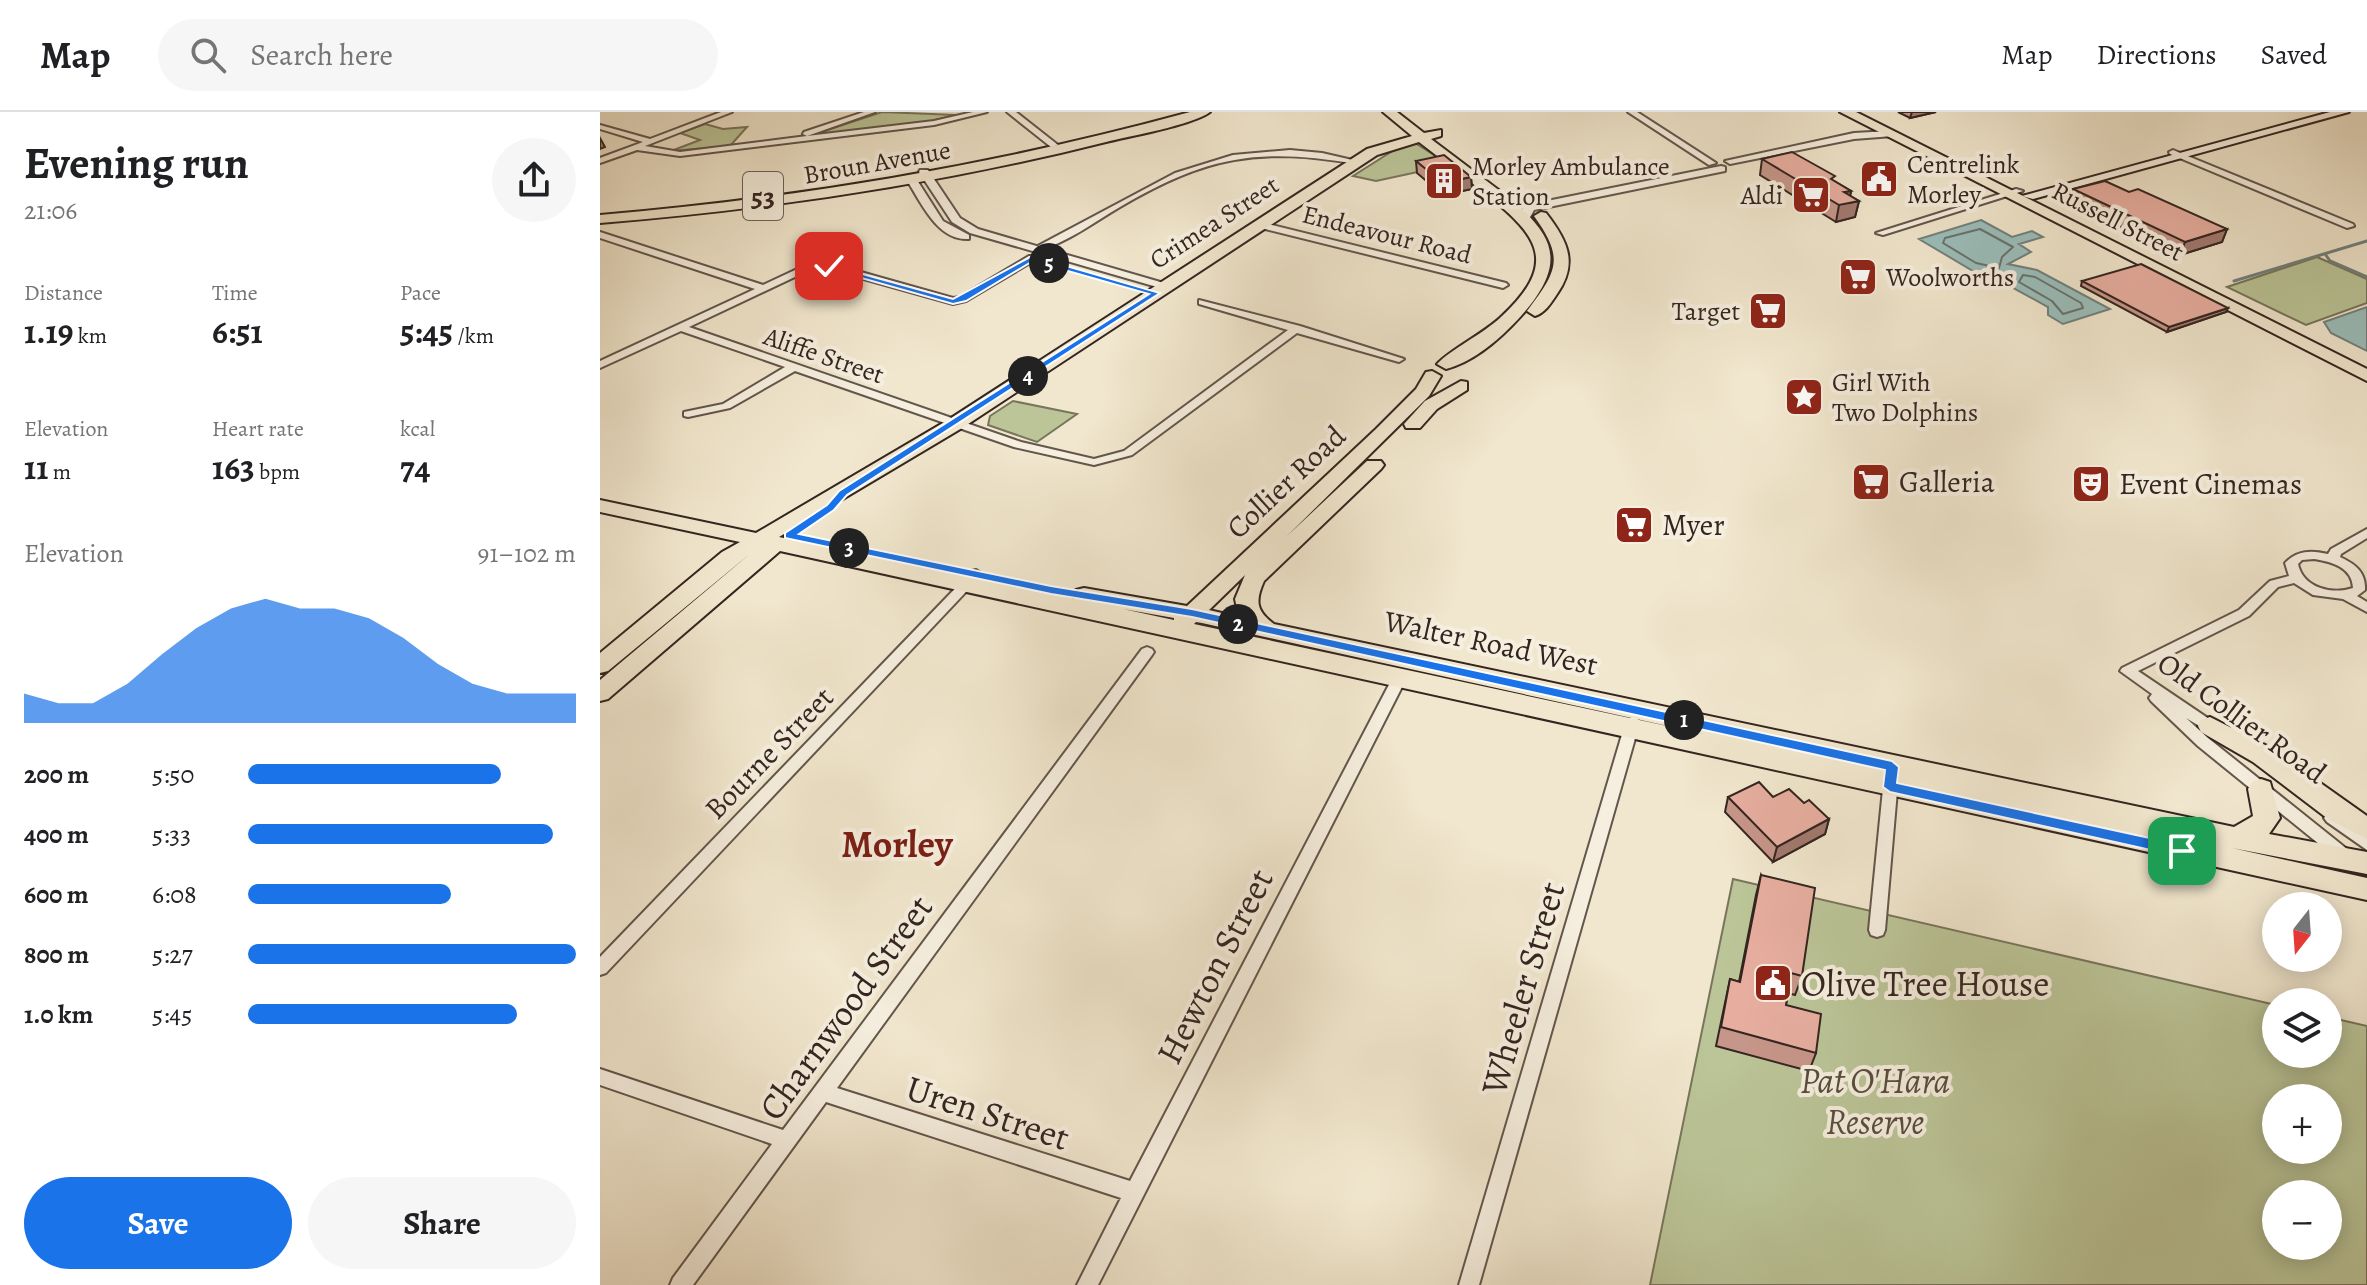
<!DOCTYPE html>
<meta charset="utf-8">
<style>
body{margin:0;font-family:Alegreya,serif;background:#f6f6f6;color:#202124;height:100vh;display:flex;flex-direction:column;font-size:30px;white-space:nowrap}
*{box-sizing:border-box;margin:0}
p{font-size:26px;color:#757577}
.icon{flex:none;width:44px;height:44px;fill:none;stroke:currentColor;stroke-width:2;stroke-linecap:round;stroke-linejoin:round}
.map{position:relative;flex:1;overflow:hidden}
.side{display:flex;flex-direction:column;background:#fff;width:600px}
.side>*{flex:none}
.needle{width:52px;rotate:197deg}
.tools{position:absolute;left:1662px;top:780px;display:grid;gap:16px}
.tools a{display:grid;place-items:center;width:80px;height:80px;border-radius:50%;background:#fff;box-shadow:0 4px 20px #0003;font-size:40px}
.pin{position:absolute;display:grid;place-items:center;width:68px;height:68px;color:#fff;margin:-34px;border-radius:16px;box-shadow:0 4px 12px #0006}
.km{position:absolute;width:40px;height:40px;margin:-20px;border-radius:50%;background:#222;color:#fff;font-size:22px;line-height:40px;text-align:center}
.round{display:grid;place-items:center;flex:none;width:84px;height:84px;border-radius:42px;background:#f6f6f6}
.headline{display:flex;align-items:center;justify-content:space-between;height:136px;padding:0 24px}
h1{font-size:44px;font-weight:600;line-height:60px}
.stats{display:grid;grid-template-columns:repeat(3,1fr);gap:12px;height:136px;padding:8px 24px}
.stats div{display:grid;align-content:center}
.stats b{font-size:34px;font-weight:600}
.stats small{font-size:22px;font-weight:400}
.stats p{font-size:22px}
.chart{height:224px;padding:16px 24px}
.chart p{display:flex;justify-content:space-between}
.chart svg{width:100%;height:144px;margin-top:8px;fill:#1a73e8;opacity:.7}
.cta{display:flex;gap:16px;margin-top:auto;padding:16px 24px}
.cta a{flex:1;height:92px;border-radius:48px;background:#1a73e8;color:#fff;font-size:32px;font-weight:600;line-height:92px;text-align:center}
.cta a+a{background:#f6f6f6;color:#202124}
ul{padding:0 24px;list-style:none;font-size:26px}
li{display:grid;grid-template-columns:128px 96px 1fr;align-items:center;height:60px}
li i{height:20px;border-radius:10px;background:#1a73e8}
header{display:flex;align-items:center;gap:48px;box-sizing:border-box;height:112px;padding:0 40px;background:#fff;border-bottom:2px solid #e0e0e0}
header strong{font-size:38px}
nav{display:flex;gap:44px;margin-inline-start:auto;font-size:28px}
.search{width:560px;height:72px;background:#f6f6f6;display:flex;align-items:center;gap:20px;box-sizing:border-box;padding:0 28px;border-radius:44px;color:#757577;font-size:30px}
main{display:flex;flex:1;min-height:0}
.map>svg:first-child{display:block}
</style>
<header>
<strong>Map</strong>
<div class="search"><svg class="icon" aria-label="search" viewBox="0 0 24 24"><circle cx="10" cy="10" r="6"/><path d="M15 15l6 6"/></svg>Search here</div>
<nav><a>Map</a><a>Directions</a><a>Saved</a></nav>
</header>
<main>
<section class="side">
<div class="headline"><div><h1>Evening run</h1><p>21:06</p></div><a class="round"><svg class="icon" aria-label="share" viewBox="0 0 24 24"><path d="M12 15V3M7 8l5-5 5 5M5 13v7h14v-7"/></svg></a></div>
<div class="stats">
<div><p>Distance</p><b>1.19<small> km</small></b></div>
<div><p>Time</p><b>6:51</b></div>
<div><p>Pace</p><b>5:45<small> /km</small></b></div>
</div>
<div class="stats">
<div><p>Elevation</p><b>11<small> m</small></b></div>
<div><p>Heart rate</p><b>163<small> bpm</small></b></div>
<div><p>kcal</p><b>74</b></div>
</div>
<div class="chart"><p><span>Elevation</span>91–102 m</p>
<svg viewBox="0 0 160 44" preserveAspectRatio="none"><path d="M0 44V35L10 38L20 38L30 32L40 23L50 15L60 9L70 6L80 9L90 9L100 12L110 18L120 26L130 32L140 35L150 35L160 35V44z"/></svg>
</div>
<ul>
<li><b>200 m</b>5:50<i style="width:77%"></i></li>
<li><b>400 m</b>5:33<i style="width:93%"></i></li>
<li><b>600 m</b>6:08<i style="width:62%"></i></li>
<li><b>800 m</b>5:27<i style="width:100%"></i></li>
<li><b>1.0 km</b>5:45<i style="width:82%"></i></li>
</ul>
<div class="cta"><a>Save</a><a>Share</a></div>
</section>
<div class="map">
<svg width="1767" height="1173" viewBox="0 0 1767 1173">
<rect width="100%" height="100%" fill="#f1e7ce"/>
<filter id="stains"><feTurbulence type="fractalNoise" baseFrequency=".0025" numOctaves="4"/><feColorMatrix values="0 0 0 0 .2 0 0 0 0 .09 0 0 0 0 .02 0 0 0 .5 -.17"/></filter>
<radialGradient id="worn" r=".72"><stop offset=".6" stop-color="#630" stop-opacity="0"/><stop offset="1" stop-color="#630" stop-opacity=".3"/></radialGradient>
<!-- green -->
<path fill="#bbc598" stroke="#78755c" stroke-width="2" fill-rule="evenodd" d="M282,0L356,3L332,9L209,24Z
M105,12L123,17L147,15L130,34L71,39L100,28L80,21Z
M815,31L850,53L776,69L753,64L802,33Z
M1717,145L1767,167V191L1706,213L1627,175Z
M413,289L477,302L437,330L388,313L390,304Z
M1133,767L1676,893V942H1728V905L1767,914V1173H1050ZM1676,986H1728V1038H1676ZM1676,1082H1728V1134H1676Z"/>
<!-- water -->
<path fill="#9bbfbc" stroke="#72817e" stroke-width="2" d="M1381,108L1412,125L1432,119L1443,125L1419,132L1431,140L1408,152L1437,158L1510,197L1463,212L1448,203V195L1386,161L1373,159L1319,127Z
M1767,195V239L1731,221L1724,210Z"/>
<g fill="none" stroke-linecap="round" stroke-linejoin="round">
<!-- shore -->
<path stroke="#68726e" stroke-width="2" d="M1380,117L1413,135L1402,145L1399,156L1376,151L1343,131L1345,126Z
M1423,163L1435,165L1481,191L1483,196L1463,202L1452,189L1419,170Z"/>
<!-- stream -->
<path stroke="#72817e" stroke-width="3" d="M1725,142L1730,149L1767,165
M1634,169L1767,129"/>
<!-- minor casing -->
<g stroke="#63564c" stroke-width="4">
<path id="minor" d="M121,0H132L45,34L80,40L207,24L203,22L204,20L264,0H275L207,24L334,9L373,0H387L334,13L80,44L37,38L0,51V46L43,30L0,17V13L50,27Z
M407,0H416L458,33L451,35Z
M1028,0H1037L1116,51L1109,53Z
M690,38L722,41L761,50L757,52C658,35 607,44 520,95C493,111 468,130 438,139L434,136L575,61L633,43Z
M1573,38L1753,112L1754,114L1747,116L1570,42L1569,40Z
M1416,77L1423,79L1283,123L1276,121Z
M660,110L906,171L908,173L903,176L657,115V111Z
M0,120L163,173L210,151H229L353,186L360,185L429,144H435V148L366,189L353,192L228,157L214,156L89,215L421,330L494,347L524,339L688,218L599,192V188L700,214L804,247L799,250L697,221L532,343L494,353L414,335L195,259L130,296L88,305L84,304V300L123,292L185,255L81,219L0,256V249L155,177L0,126Z
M1767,417V426L1741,442L1740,445C1755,452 1766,460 1765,478L1757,484L1767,490V500L1743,487L1713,483L1694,471L1678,475L1649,504L1538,559L1621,615L1623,619L1616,624L1586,606L1608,626L1752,741L1754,745L1752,749L1746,751L1740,749L1598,634L1551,589L1549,586L1552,582L1520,559L1522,556L1639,498L1670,469L1689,464L1685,451C1697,438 1712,438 1728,442L1731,437ZM1714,447C1732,450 1752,455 1753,476C1732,483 1703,476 1698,452L1702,448Z
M376,458L382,462L380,465L6,861L0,863V845L372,459Z
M547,535L552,537L554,540L552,543L237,976L530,1069L793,565L800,560L805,562L807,565L498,1173H477L521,1086L226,990L93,1173H70L73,1166L172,1032L0,973V957L183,1018L542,537Z
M1033,604L1040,609L879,1173H859L1026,609Z
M1291,661L1296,663L1298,667L1285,818L1283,823L1277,825L1271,823L1269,818L1284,667L1286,663Z
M1732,700L1767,724V738L1727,710L1724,706L1727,702Z"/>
</g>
<!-- tertiary casing -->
<g stroke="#63564c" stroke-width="4">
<path id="tertiary" d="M1290,19L1293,20V24L1254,27L1130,52L1125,49L1254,21Z
M1121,54L1125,55V59L934,98L929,107L925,108L920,105L921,98L927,93Z
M320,58H328L360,106L378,117L574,174L564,177L370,121L352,110L319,60Z
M309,68H317L343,109L369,123V127C338,129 322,92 308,70Z"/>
</g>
<!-- secondary casing -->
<g stroke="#342520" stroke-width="4">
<path id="secondary" d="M1730,0H1749L1433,87L1422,84Z"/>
</g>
<!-- primary casing -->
<g stroke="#342520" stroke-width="4">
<path id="primary" d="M590,0H610C593,13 530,24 506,30C339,72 171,97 0,111V103C200,86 396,53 590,0Z
M783,0H797L824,21L841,18V24L831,27C854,44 877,62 900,79C953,120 971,148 921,204C902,225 874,250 846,257L837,252C851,237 883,222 901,205C958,152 940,125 887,83C865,65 842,48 819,30L777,43L362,316L179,425L476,487L473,483L476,478L484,476L587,494L776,317L816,277L826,260L832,259L841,264L829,284L686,425L767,349H781L784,353L781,357L664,469C655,489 656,499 674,512L1634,715L1653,704L1648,677L1652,670L1661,667L1670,670L1680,706L1669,722L1767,740V762L1632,736L1767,766V788L180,439L8,587L0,589V568L151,441L8,559L0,561V541L122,440L140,430L0,400V388L156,421L348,308L767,37L812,24ZM645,463L635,487L639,505L609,498ZM523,497L574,506V508ZM596,510L602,511L1109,623L594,512Z
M1240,0H1256L1767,257V269Z
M941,100L946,101C967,128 979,151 957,182C951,191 945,201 935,204L927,199C957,159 965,147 934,104Z
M861,269L867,270V278L837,297L820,316H806L804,312L825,289Z
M1610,605L1671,636L1767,704V727L1728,707L1653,650L1601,620L1598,614L1601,608Z"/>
</g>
<!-- minor -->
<use href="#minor" fill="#f6efdf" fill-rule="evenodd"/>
<!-- tertiary -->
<use href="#tertiary" fill="#f6efdf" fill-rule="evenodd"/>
<!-- secondary -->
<use href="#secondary" fill="#f6efdf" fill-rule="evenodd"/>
<!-- primary -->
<use href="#primary" fill="#f1e7ce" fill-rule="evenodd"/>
</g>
<!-- wall -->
<path fill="#c7968a" stroke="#342520" stroke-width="2" d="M1298,0H1336L1310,6Z
M1162,47L1234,69L1251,79L1250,84L1259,89L1255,105L1236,110L1160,63Z
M816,49L871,65L872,77L843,83L817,61Z
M1473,77L1529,80L1627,117L1622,130L1580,143L1469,90Z
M1482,169L1626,200L1567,220L1481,174Z
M1128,685H1173L1204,691L1229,707L1225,722L1173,750L1125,700Z
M1161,763L1202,864L1195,883L1188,881L1186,893L1216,941L1209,959L1116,934L1130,867L1139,870L1156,783Z"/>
<!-- shaded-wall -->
<path fill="#a27a70" stroke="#342520" stroke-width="2" d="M1312,0H1336L1310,6Z
M0,26L5,35L0,37Z
M871,65L872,77L843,83V71Z
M1251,79L1249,91L1259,89L1255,105L1236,110L1239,93L1244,80Z
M1627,117L1622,130L1580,143L1585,130Z
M1628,196L1626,200L1567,220L1569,215Z
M1229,707L1225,722L1173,750L1177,735Z"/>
<!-- building -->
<path fill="#e7aea0" stroke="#342520" stroke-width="2" d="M1192,40L1235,64L1231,67L1251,79L1244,80L1259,89L1239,93L1162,47Z
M844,43L871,65L843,71L816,49Z
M1505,69L1529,80L1538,77L1627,117L1585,130L1473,77Z
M1541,152L1628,196L1569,215L1482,169Z
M1159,670L1173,685L1189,677L1204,691L1209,688L1229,707L1177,735L1128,685Z
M1161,763L1215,776L1202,864L1191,861L1186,893L1221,902L1216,941L1121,915L1130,867L1140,870Z"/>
<!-- route -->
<path fill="#1a73e8" stroke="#fff" stroke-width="2" d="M432,144L560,181L247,383L234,398L199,422L451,474L592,497L1292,649L1299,655L1297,671L1582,733L1589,739L1582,745L1290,680L1283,675L1285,658L592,505L451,482L185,426V421L227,393L239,379L549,182L433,149L366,189L353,192L226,156V152L353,187Z"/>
<!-- icons -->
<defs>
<g id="civic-square" transform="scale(2)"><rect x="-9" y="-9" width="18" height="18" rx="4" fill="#8f2418" stroke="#f6efdf"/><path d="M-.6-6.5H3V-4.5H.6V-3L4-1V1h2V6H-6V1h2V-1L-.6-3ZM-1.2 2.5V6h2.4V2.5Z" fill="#fff"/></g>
<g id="building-square" transform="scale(2)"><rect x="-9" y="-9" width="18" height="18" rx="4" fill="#8f2418" stroke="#f6efdf"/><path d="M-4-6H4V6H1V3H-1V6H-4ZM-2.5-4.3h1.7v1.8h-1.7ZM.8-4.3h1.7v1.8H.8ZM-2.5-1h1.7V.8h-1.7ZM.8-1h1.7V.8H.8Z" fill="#fff"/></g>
<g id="supermarket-square" transform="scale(2)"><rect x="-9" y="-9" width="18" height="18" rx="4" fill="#8f2418" stroke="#f6efdf"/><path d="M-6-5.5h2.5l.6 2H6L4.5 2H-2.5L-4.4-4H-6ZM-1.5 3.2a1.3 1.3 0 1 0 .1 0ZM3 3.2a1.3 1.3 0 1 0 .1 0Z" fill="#fff"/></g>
<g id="sight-square" transform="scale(2)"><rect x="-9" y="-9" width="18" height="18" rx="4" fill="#8f2418" stroke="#f6efdf"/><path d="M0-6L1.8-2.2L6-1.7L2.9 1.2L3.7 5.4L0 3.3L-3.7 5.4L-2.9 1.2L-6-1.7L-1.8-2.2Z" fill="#fff"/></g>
<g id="theatre-square" transform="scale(2)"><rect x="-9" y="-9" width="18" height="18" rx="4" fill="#8f2418" stroke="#f6efdf"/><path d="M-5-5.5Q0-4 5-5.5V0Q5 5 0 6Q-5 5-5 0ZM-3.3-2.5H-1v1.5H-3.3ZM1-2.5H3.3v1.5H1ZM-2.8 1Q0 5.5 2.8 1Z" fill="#fff"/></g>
</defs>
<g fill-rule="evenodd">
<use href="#civic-square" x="1279" y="67"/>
<use href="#building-square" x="844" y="69"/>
<use href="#supermarket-square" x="1211" y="83"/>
<use href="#supermarket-square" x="1258" y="165"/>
<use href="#supermarket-square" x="1168" y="199"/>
<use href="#sight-square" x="1204" y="285"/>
<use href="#supermarket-square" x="1271" y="370"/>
<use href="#theatre-square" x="1491" y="372"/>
<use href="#supermarket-square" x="1034" y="413"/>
<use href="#civic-square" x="1173" y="871"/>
</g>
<g text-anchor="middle" stroke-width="8" stroke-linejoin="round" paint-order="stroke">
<!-- far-street labels -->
<g font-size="26" fill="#342520" stroke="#f6efdf">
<text transform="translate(277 50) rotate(-10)" y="9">Broun Avenue</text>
<text transform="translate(1518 109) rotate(27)" y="9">Russell Street</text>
<text transform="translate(614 110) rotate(-33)" y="9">Crimea Street</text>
<text transform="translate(787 122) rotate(14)" y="9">Endeavour Road</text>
<text transform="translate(224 243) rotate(19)" y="9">Aliffe Street</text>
</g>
<!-- far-poi labels -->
<g font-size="26" fill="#342520" stroke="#f6efdf" text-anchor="start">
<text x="1307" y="61">Centrelink<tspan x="1307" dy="30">Morley</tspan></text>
<text x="872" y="63">Morley Ambulance<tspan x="872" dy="30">Station</tspan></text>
<text x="1183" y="92" text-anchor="end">Aldi</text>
<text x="1286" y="174">Woolworths</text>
<text x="1140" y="208" text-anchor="end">Target</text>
<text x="1232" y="279">Girl With<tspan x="1232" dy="30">Two Dolphins</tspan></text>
</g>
<!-- shield labels -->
<rect fill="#f6efdf" stroke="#6e6259" stroke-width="2" x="143" y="60" width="40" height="48" rx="6"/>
<g font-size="28" font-weight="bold" fill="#342520">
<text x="163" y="94">53</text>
</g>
<!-- street labels -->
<g font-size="30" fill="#342520" stroke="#f6efdf">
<text transform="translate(686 370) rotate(-43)" y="10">Collier Road</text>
<text transform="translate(891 531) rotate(12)" y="10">Walter Road West</text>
<text transform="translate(1642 606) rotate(36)" y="10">Old Collier Road</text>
<text transform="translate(169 641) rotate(-46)" y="10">Bourne Street</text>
</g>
<!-- poi labels -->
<g font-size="30" fill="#342520" stroke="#f6efdf" text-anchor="start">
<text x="1299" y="380">Galleria</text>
<text x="1519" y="382">Event Cinemas</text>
<text x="1062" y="423">Myer</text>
</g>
<!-- near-street labels -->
<g font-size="36" fill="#342520" stroke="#f6efdf">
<text transform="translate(614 854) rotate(-63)" y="13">Hewton Street</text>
<text transform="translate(922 876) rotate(-74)" y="13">Wheeler Street</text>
<text transform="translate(245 895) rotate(-54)" y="13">Charnwood Street</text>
<text transform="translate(388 1000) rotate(18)" y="13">Uren Street</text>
</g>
<!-- near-poi labels -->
<g font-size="36" fill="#342520" stroke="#f6efdf" text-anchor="start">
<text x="1201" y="884">Olive Tree House</text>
</g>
<!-- near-park labels -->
<g font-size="36" font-style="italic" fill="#564d3e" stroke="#f6efdf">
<text x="1275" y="981">Pat O'Hara<tspan x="1275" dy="41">Reserve</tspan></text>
</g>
<!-- district labels -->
<g font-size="38" font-weight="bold" fill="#7a1f14" stroke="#f6efdf">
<text x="297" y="745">Morley</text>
</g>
</g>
<rect width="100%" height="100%" filter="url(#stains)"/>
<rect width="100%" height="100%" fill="url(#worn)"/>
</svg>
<div class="tools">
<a><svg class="needle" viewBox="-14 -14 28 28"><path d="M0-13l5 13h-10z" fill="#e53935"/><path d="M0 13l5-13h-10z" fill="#757577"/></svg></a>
<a><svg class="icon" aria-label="layers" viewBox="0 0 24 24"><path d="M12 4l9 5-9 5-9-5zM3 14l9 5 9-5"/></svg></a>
<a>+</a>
<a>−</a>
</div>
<div class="pin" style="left:1582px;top:739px;background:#1e9e55"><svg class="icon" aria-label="arrive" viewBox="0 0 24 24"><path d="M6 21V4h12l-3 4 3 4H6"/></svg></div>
<div class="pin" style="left:229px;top:154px;background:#d93025"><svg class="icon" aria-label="check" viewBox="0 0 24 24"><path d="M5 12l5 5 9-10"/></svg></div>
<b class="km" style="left:1084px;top:608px">1</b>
<b class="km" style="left:638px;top:512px">2</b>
<b class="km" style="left:249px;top:436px">3</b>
<b class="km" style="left:428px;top:264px">4</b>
<b class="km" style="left:449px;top:151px">5</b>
</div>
</main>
